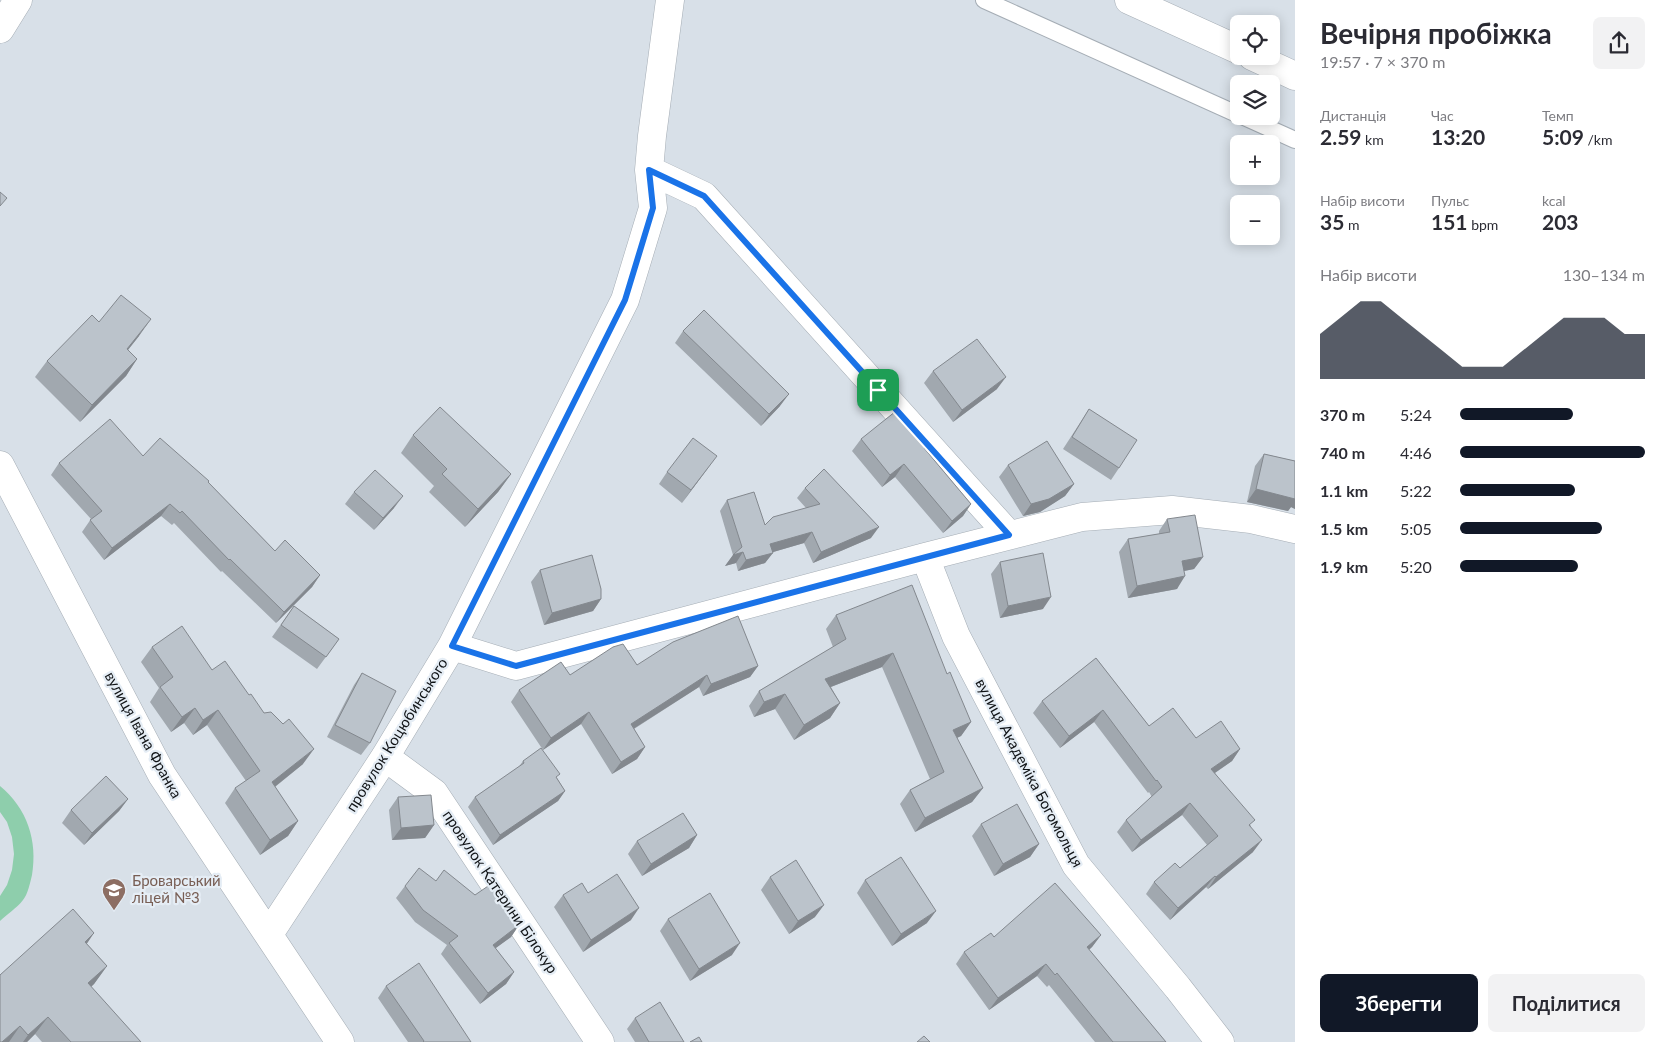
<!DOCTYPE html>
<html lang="uk">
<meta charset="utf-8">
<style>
body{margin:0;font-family:Lato,sans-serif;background:#f2f2f3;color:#2b2b33;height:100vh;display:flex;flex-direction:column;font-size:19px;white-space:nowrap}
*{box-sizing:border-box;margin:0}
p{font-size:16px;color:#7c7c81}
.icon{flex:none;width:28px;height:28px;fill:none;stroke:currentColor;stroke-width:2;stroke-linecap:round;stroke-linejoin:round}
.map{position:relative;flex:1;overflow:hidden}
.panel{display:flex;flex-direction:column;background:#fff;width:375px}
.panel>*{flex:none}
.controls{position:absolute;left:1230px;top:15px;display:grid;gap:10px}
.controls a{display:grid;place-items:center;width:50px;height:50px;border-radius:8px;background:#fff;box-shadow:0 2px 12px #0003;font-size:25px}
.pin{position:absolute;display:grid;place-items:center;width:42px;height:42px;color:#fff;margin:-21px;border-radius:10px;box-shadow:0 2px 8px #0006}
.round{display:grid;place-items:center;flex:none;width:52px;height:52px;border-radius:8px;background:#f2f2f3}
.head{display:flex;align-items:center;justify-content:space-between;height:85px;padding:0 25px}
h1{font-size:28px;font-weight:700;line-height:38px}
.stats{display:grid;grid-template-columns:repeat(3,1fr);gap:8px;height:85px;padding:5px 25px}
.stats div{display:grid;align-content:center}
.stats b{font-size:21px;font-weight:700}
.stats small{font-size:14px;font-weight:400}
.stats p{font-size:14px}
.chart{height:140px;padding:10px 25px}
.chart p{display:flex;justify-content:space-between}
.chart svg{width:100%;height:90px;margin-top:5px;fill:#111827;opacity:.7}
.primary-button{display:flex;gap:10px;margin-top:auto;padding:10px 25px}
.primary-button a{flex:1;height:58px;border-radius:8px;background:#111827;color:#fff;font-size:20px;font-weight:700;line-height:58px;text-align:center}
.primary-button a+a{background:#f2f2f3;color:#2b2b33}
ul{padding:0 25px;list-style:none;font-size:16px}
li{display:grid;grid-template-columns:80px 60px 1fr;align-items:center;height:38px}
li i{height:12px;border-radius:6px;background:#111827}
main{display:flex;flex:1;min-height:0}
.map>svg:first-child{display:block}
</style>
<main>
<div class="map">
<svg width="1295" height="1042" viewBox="0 0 1295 1042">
<rect width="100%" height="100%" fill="#d8e0e8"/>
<!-- green -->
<path fill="#8eceac" d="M0,786C27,808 38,841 32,875C30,883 28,894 23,900C17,908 7,914 0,921V896L7,885L12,870L14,854L12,837L7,822L0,812Z"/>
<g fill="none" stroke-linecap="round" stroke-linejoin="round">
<!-- lane casing -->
<g stroke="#a5adb5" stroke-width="18">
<path id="lane" d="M984,0L1239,115
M1242,116L1295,140"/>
</g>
<!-- street casing -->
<g stroke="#a5adb5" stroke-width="29">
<path id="street" d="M0,29L18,0
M649,170L704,196L1009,535
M0,465L162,775L340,1042
M925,557L956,636L1076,865L1178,988L1220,1042
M452,646L516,666L925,557L1082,517L1172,510L1251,519L1295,529
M385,757L434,793L600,1042
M269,934L385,757L452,646L625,300L653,208L649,170L652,136L670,0"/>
</g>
<!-- primary casing -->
<g stroke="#a5adb5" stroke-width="29">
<path id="primary" d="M1129,0L1239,50
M1252,56L1295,76"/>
</g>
<!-- lane -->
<use href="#lane" stroke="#fff" stroke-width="16"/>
<!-- street -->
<use href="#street" stroke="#fff" stroke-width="28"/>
<!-- primary -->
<use href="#primary" stroke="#fff" stroke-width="28"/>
</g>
<!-- wall -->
<path fill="#a1a8af" d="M99,322L139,336L128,350L137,359L126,376L80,422L35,377L47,361Z
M683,331L780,406L761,426L675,343Z
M933,371L997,389L953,422L924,383Z
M1089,409L1119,468L1111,480L1063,449Z
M413,435L511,474L498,492L465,527L429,492L434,486L401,453Z
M861,439L927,446L925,449L971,504L963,516L943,533L895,477L882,487L852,451Z
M1264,454L1295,461V509L1291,507L1288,511L1247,502L1255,466Z
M143,456L208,482L275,551L320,575L312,587L276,623L222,571L221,572L174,523L172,525L161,516L104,560L82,532L91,519L51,475L59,463Z
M1008,465L1074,484L1065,496L1040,512L1023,516L999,477Z
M708,468L682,503L659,484L667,472Z
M805,488L871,538L813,563L804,543L773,552L765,563L738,571L736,563L725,566L733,555L720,511L727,500L765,525L806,508L797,498Z
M354,492L394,508L374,530L345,504Z
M1167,519L1203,557L1194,569L1184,571L1177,589L1128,598L1119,552L1128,539L1159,534V531Z
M1000,562L1043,609L1000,618L991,574Z
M540,570L601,599L593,611L544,625L531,582Z
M294,606L339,639L317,669L272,637Z
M836,615L947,674L971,722L961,736L957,738L983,788L972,802L915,832L900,804L910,790L930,779L882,667L831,687L840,703L830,718L794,740L775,709L754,717L749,706L759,691L833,647L826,629Z
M152,647L212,670L249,695L264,713L303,764L275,787L298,821L288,836L260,855L225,803L235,788L246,781L207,725L193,735L184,723L171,732L150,702L159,688L141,662Z
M1096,658L1149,726L1240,749L1232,761L1215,773L1251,826L1253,852L1208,889L1206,887L1170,920L1146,894L1154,882L1180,868L1207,845L1182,815L1132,852L1117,832L1126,820L1152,797L1149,792L1148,793L1094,722L1060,748L1033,713L1042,701Z
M637,665L758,666L750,677L703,696L699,687L634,729L645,747L637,759L612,774L581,724L543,750L511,702L519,690L570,675Z
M362,673L370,743L361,755L327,737L354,685Z
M523,761L557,778L565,791L558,801L493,845L468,807L475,797L518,768Z
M398,797L434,825L425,838L392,840L389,810Z
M128,799L119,811L84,845L62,823L71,810Z
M981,824L1039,844L1030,857L994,876L972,836Z
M697,835L689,848L642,876L628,854L637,841Z
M770,877L815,917L789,934L761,890Z
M865,880L927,923L892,946L857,893Z
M436,881L475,895L519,925L511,937L495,948L514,972L506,984L480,1004L441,954L447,945L415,922L396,898L405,886Z
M588,893L631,920L583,952L554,907L563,895Z
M668,919L732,955L690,981L660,931Z
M1101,935L1092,947L1089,950L1166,1042H1095L1049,985L1047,987L1037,976L989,1010L956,964L964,952L994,937Z
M87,944L107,966L94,984L91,987L141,1042H42L35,1034L27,1042H0Z
M386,986L471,1042H408L378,998Z
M635,1018L684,1042H635L627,1029Z"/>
<!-- shaded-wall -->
<path fill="#83888e" d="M151,319L139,336L115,366L127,349Z
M137,359L126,376L80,422L92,405Z
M1006,377L997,389L953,422L962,410Z
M789,394L780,406L761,426L769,414Z
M717,456L708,468L682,503L691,490Z
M904,464L895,477L882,487L890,475Z
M511,474L498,492L465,527L478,509Z
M1074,484L1065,496L1040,512L1023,516L1031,504Z
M1256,489L1295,499V509L1291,507L1288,511L1247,502Z
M403,496L394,508L374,530L383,518Z
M170,504L161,516L104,560L112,548Z
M971,504L963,516L943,533L952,521Z
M879,527L871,538L813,563L821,552Z
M812,532L804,543L763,555L770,544Z
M743,552L736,563L725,566L733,555Z
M773,553L765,563L738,571L746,560Z
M1203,557L1194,569L1174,573L1182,561Z
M320,575L312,587L276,623L284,612Z
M1185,576L1177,589L1128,598L1137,586Z
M1051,597L1043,609L1000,618L1008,606Z
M601,599L593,611L544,625L552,613Z
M893,653L882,667L815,693L825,679Z
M758,666L750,677L703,696L711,684Z
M707,675L699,687L622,736L631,724Z
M785,694L775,709L754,717L764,702Z
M840,703L830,718L794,740L804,725Z
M195,708L184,723L171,732L182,717Z
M218,710L207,725L193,735L203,720Z
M1103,710L1094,722L1060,748L1069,736Z
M589,712L581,724L543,750L551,738Z
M971,722L961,736L943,744L953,730Z
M645,747L637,759L612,774L621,762Z
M314,749L303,764L262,797L272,782Z
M1240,749L1232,761L1203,781L1211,769Z
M983,788L972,802L915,832L925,818Z
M565,791L558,801L493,845L500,835Z
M128,799L119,811L84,845L92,833Z
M1190,803L1182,815L1132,852L1141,840Z
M298,821L288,836L260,855L270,840Z
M434,825L425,838L392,840L401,828Z
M697,835L689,848L642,876L651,864Z
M1262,840L1253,852L1208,889L1216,877Z
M1039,844L1030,857L994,876L1003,864Z
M1215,876L1206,887L1170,920L1178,908Z
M824,905L815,917L789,934L798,921Z
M639,908L631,920L583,952L591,940Z
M936,911L927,923L892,946L901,934Z
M519,925L511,937L485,956L493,945Z
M94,933L82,951L85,942Z
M1101,935L1092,947L1078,959L1087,947Z
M740,943L732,955L690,981L699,969Z
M1046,964L1037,976L989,1010L998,998Z
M107,966L94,984L75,1001L88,983Z
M514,972L506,984L480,1004L488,993Z
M48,1017L35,1034L27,1042H23L28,1035Z
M20,1026L9,1042H2Z"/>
<!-- building -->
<path fill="#bbc3cb" stroke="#83888e" d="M0,192L7,198L0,206Z
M121,295L151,319L127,349L137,359L92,405L47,361L92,315L99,322Z
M704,310L789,394L769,414L683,331Z
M977,339L1006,377L962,410L933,371Z
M440,407L511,474L478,509L442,474L447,469L413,435Z
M1089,409L1137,440L1119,468L1072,437Z
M896,411L927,446L924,448L971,504L952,521L904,464L890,475L861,439Z
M110,419L143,456L160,438L209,481L208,482L275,551L285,540L320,575L284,612L230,559L229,560L182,511L180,513L170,504L112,548L90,520L102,511L59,463Z
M693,438L717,456L691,490L667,472Z
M1047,441L1074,484L1049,499L1031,504L1008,465Z
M1264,454L1295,461V499L1256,489Z
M824,469L879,527L821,552L812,532L770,544L773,553L746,560L743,552L733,555L742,547L727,500L754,492L765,525L773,517L820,504L805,488Z
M375,470L403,496L383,518L354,492Z
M1195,515L1203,557L1182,561L1185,576L1137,586L1128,539L1170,532L1167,519Z
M1043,553L1051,597L1008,606L1000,562Z
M592,555L601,589V599L552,613L540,570Z
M912,585L947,674L950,672L971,722L953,730L983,788L925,818L910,790L944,772L893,653L825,679L840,703L804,725L785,694L764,702L759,691L846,639L836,615Z
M294,606L339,639L326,657L281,625Z
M738,616L758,666L711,684L707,675L631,724L645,747L621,762L589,712L551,738L519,690L561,662L570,675L613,647L623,644L637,665L673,642Z
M182,626L212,670L225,661L249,695L251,694L264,713L271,712L283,724L289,719L314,749L272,782L298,821L270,840L235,788L260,771L218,710L203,720L195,708L182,717L160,687L173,677L152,647Z
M1096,658L1149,726L1173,708L1196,738L1221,721L1240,749L1211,769L1255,820L1249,825L1262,840L1216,877L1215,876L1178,908L1154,882L1175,863L1180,868L1218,836L1190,803L1141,840L1126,820L1162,787L1157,780L1156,781L1103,710L1069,736L1042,701Z
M362,673L396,691L370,743L335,725Z
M541,748L560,774L556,777L565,791L500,835L475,797L524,763L523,761Z
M106,776L128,799L92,833L71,810Z
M431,795L434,825L401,828L398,797Z
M1017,804L1039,844L1003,864L981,824Z
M683,813L697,835L651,864L637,841Z
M901,857L936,911L901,934L865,880Z
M796,860L824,905L798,921L770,877Z
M419,868L436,881L444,870L475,895L491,884L519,925L493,945L514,972L488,993L449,943L458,936L423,910L405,886Z
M617,874L639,908L591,940L563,895L582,883L588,893Z
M1055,883L1101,935L1087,947L1166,1042H1113L1057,973L1055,975L1046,964L998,998L964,952L991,933L994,937Z
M710,893L740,943L699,969L668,919Z
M73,909L94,933L85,942L107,966L88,983L141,1042H71L48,1017L28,1035L20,1026L2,1042H0V975Z
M419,963L471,1042H423L424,1041L386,986Z
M660,1002L684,1042H649L635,1018Z
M924,1036L930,1042H917Z
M699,1037L702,1042H690Z"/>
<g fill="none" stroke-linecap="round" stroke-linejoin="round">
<!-- route casing -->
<g stroke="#fff" stroke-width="10">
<path id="route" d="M649,170L704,196L1009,535L516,666L452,646L625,300L653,208Z"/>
</g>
<!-- route -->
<use href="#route" stroke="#1a73e8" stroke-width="6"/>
</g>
<!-- icons -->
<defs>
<g id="school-pin" transform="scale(1.25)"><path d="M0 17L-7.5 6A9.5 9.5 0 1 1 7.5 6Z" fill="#8d6e63" stroke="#e5edf5"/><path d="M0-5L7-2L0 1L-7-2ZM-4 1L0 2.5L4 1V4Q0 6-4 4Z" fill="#fff"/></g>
</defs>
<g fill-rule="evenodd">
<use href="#school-pin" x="114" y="890"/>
</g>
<g text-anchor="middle" stroke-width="4.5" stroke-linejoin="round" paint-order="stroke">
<!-- street labels -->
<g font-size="15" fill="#101316" stroke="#e5edf5">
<text transform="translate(143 735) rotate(61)" y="5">вулиця Івана Франка</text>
<text transform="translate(397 735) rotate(-58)" y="5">провулок Коцюбинського</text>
<text transform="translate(1029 773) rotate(62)" y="5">вулиця Академіка Богомольця</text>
<text transform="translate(500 892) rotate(56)" y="5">провулок Катерини Білокур</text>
</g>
<!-- education labels -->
<g font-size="15" fill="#785e54" stroke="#e5edf5" text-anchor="start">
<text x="132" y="886">Броварський<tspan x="132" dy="17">ліцей №3</tspan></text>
</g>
</g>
</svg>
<div class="controls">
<a><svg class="icon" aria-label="locate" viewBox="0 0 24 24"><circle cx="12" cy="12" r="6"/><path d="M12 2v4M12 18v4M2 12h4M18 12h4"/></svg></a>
<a><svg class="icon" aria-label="layers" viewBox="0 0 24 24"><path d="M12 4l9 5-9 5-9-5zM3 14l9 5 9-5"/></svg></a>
<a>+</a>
<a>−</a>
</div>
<div class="pin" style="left:878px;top:390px;background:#1e9e55"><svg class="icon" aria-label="arrive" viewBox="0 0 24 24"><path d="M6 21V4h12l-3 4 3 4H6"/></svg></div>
</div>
<section class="panel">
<div class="head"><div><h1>Вечірня пробіжка</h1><p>19:57 · 7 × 370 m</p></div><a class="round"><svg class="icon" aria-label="share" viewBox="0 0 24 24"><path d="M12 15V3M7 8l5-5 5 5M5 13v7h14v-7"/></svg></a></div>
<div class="stats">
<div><p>Дистанція</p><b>2.59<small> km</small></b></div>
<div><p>Час</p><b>13:20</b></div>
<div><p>Темп</p><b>5:09<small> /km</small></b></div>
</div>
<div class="stats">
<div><p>Набір висоти</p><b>35<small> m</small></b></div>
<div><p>Пульс</p><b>151<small> bpm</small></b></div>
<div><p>kcal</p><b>203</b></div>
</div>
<div class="chart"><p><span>Набір висоти</span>130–134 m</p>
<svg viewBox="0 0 160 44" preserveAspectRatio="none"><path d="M0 44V22L10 14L20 6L30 6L40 14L50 22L60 30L70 38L80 38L90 38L100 30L110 22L120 14L130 14L140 14L150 22L160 22V44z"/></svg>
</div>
<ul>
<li><b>370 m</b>5:24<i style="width:61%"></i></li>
<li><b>740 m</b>4:46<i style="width:100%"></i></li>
<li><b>1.1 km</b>5:22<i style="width:62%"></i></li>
<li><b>1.5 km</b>5:05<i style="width:77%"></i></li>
<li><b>1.9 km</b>5:20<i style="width:64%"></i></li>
</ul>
<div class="primary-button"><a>Зберегти</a><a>Поділитися</a></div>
</section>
</main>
